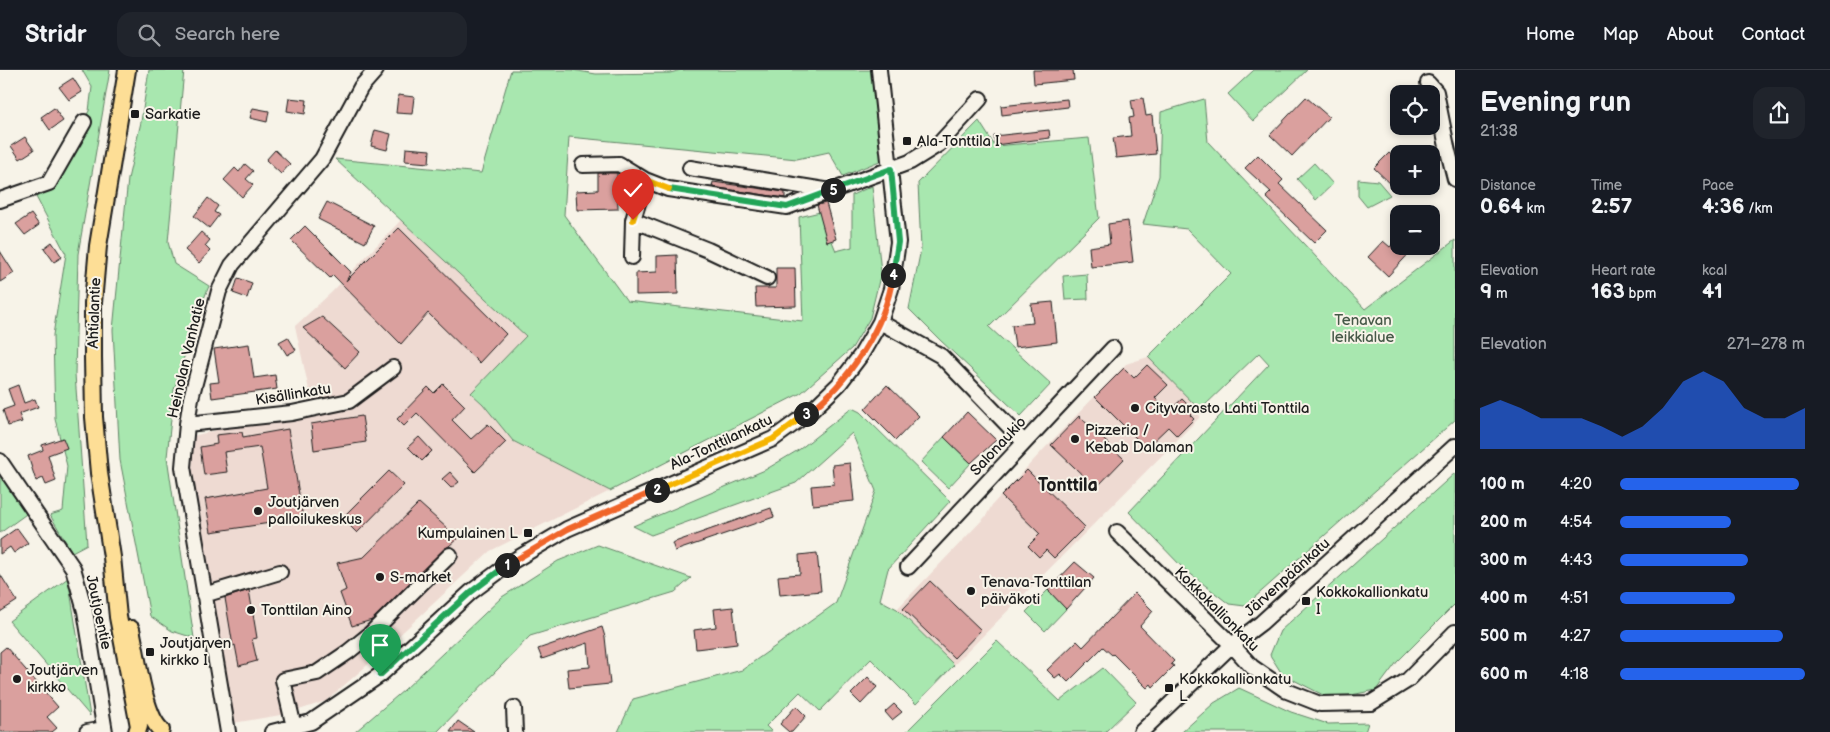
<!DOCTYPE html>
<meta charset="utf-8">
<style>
body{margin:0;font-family:"Balsamiq Sans",sans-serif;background:#20242c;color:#f1f3f6;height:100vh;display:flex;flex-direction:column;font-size:19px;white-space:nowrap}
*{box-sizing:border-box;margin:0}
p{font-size:16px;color:#9ea1a6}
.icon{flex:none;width:28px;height:28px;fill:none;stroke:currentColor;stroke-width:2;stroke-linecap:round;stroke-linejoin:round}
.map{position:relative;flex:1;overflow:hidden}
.details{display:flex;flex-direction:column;background:#171b24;width:375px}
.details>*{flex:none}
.buttons{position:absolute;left:1390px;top:15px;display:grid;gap:10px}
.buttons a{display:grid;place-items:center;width:50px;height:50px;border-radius:10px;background:#171b24;box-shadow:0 2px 8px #0003;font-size:25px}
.pin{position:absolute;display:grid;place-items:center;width:42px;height:42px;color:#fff;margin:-51px -21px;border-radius:50% 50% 50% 0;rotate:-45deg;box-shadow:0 0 5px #0007}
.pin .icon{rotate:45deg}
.km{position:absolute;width:25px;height:25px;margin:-12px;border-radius:50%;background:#222;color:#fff;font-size:14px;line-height:25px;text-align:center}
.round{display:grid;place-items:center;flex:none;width:52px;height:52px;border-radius:15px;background:#20242c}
.head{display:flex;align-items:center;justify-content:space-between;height:85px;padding:0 25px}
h1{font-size:28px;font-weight:800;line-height:38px}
.stats{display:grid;grid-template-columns:repeat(3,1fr);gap:8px;height:85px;padding:5px 25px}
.stats div{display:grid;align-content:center}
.stats b{font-size:21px;font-weight:800}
.stats small{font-size:14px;font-weight:400}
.stats p{font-size:14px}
.chart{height:140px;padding:10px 25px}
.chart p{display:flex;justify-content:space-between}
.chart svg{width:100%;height:90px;margin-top:5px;fill:#2563eb;opacity:.7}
ul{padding:0 25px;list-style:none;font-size:16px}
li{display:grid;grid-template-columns:80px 60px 1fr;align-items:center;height:38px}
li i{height:12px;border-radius:6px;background:#2563eb}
header{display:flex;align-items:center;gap:30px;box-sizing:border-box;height:70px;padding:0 25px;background:#171b24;border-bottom:1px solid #363941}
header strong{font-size:24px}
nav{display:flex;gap:28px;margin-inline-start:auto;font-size:18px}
.search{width:350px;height:45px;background:#20242c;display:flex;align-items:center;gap:12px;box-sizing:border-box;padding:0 18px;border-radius:15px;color:#9ea1a6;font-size:19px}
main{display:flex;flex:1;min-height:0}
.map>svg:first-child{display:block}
</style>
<header>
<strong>Stridr</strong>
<div class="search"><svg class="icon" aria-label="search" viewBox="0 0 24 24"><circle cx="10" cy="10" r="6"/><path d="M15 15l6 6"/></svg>Search here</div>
<nav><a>Home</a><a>Map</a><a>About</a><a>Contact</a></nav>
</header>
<main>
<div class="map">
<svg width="1455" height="662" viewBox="0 0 1455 662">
<rect width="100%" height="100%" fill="#f7f3e8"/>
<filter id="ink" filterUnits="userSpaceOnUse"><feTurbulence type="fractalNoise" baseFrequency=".02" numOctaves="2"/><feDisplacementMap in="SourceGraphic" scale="10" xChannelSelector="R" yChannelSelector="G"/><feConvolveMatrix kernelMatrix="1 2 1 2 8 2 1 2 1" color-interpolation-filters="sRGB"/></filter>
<g filter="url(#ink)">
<!-- built -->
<path fill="#eedad2" d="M401,150L527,266L471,323L483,334L513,371L610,421L490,481L364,598L326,631L287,644L233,653L205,503L192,404L193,366L233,356L315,347L295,256L332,222Z
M1148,287L1200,340L1199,348L954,595L897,539L986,446L992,435L1044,379L1126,294Z"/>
<!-- green -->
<path fill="#a8e7af" stroke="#628266" d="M82,0H110L78,184L75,304L87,474L72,482L50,445L63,441L67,396L55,349L53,265L66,184L34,123L58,115L53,105L89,41L92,17Z
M149,0H184L168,172L174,194L209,216L195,251L174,320L167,387L194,568L172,561L150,546L120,390L113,260L128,109L141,52Z
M511,0H572L596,4L670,3L681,0H871L882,90L843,106L829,82L797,89L569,67L564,145L627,231L803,251L799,147L820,142L836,181L852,177V125L872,116L881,202L870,248L852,278L801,323L610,421L513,371L483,334L471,323L526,266L335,89L481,103Z
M1254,0H1307L1253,51L1228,24Z
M1204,29L1208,72L1365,239L1455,170V350L1245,536L1229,534L1183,498L1129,442L1269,294L1259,283L1200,340L1148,287L1231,204L1187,159L1143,154L1159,106L1161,42Z
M979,51L995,76L1089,68L1099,148L989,257L1051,314L1021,346L940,270L909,239L921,179L918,113Z
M1314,93L1333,114L1316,130L1297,109Z
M1358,109L1378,111L1390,125L1367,137L1358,126Z
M1087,204L1088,229L1065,230L1063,206Z
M852,338L860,342L950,431L888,499L880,530L897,539L954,595L916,634L871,589L820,641L800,622L766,656L772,662H618L633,629L742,600L836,533L876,421L852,363L796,413L651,465L633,456L765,400L800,379Z
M944,367L971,393L948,418L921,392Z
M0,401L29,442L0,463Z
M1455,403V534L1397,592L1376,620L1331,629L1282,604L1270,585L1280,561Z
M598,475L691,508L675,522L530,566L437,662H355L404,620L502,527L558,491Z
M68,508L90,646L9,551Z
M1048,520L1066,539L1045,561L1026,542Z
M997,571L1060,631L1103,598L1136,632L1105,662H906Z
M1239,618L1291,642L1328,654L1368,653L1365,662H1182L1214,633Z"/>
<!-- building -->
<path fill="#daa09e" stroke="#1c1c1c" d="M1033,0H1073L1074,10L1034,14Z
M73,8L82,22L69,30L59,17Z
M398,25L414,27L412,44L396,43Z
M1306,27L1329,47L1292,86L1270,65Z
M289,28L307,30L305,44L287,41Z
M1143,28L1146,46L1152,45L1156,84L1116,88L1113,68L1131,66L1129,48L1134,47L1131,30Z
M1067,29L1068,37L1002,45L1001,36Z
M54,38L63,51L50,60L41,47Z
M253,38L269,41L267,52L250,48Z
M375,60L391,64L387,80L371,76Z
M1049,60L1050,68L995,75L994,66Z
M25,67L34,80L20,89L11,76Z
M406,78L430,80L429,93L405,91Z
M275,80L290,94L281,104L266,90Z
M1389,83L1399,92V112L1394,117L1374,98Z
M1258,85L1283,110L1279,114L1327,160L1314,173L1266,127L1271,122L1245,98Z
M245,94L253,101L246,109L253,115L242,127L224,110L235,98L239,102Z
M598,103H617L618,139L577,140L576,121L598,120Z
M713,112L785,122V128L712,117Z
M208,128L218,136L214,142L219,145L209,158L194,146Z
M327,132L374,156L365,173L318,149Z
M826,133L836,169L827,172L817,135Z
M31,144L39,155L25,165L16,154Z
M1128,151L1133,192L1091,197L1089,177L1110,174L1108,154Z
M305,156L351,202L346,211L399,158L506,264L479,293L428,243L401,274L333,205L330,208L291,170Z
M201,162L210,170L205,176L210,181L199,193L185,180Z
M1399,167V176H1416L1388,206L1368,187L1383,171L1390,177Z
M52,172L62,187L54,192L44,178Z
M0,181L14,203L0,212Z
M677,185L678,224L636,225V203L657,202V186Z
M776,198H795L796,236L756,237L755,218H776Z
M238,208L252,213L247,228L233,223Z
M1053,232L1057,272L1015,277L1012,255L1033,253L1031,234Z
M322,247L360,282L345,298L303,258Z
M288,267L296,280L287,285L279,272Z
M249,274L254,308L275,305L277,319L212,328L210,313L219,312L214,279Z
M1147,295L1168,315L1155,328L1168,342L1182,329L1194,341L1190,345L1194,349L1177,366L1168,357L1146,378L1095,327L1124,298L1134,308Z
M443,314L465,336L452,350L471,369L488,354L506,372L475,402L417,343L404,356L397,349L428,317L434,323Z
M18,315L24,333L35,329L38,337L19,344L22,352L8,356L3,340L14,336L8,319Z
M887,315L919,346L896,370L865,339Z
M967,342L996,370L971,393L944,367Z
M362,346L366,372L314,380L311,354Z
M1079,346L1124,389L1096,418L1051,375Z
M288,359L303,448L211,462L205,429L267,418L260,377L224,382L227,402L204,405L200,377L217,374L216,365L242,362L243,367Z
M419,367L432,381L422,391L408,377Z
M63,368L67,378L48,385L56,411L46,415L43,408L36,411L28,386L43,380L42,375Z
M850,393L854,431L813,435L811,416L834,414L832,395Z
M1027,400L1085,457L1054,488L1046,480L1039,487L1028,476L1040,464L1001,426Z
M389,401L404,415L357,463L342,448Z
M450,402L459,412L451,418L442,409Z
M419,433L458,468L449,476L444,479L372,550L352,556L340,523L346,520L337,493L364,487Z
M771,438L774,447L675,481L672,473Z
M17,458L28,473L14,483L10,477L0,484V470Z
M817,483L821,521L780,525L778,506L800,504L799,485Z
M1075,492L1094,508L1066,539L1048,520Z
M0,504L17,531L0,542Z
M930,511L981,560L954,588L903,539Z
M249,520L257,568L252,569L257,591L239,596L235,575L233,576L225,528Z
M1135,523L1153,541L1140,556L1174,591L1171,594L1174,596L1153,617L1151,614L1147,618L1113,584L1112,585L1103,577L1068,612L1060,604L1055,608L1047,600L1077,571L1083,577Z
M733,537L737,574L696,579L694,560L716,557L714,539Z
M602,557L605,567L610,614L569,618L567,599L590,597L588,573L542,589L538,579Z
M6,577L58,637L47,647L57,658L52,662H0V582Z
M868,607L877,617L861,634L851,624Z
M894,634L902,642L892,650L885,642Z
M796,636L806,646L792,662H789L780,654Z
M458,651L474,662H450Z"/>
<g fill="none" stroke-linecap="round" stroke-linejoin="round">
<!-- minor casing -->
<g stroke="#1c1c1c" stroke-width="18">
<path id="minor" d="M1428,13L1436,22L1447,77L1455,109
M583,95L619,94L645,110L668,119L787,137L910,92L939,74L980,29
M690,98L831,121
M645,110L633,150L708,180L767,208
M0,130L49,113L84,52
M632,187L633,150
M880,252L941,286L1024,372
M187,354L292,343L349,331L393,298
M0,391L73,498L85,541L105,662
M1117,462L1232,575L1252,597L1287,621L1320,634L1371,633L1408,610L1455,562
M908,497L1113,278
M204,525L280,502
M514,638L515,662
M294,657L283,610L317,603L348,582L369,565L450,485
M87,662L104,659
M228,662L183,397L187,354L191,328L219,221L232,195L322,89L361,17L376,0
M272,662L311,652L380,605L471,522L513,491L567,459L773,369L811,341L839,314L861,285L880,252L891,219L898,172L879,0
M1141,662L1232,575L1261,553L1455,376"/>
</g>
<!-- major casing -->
<g stroke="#1c1c1c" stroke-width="20">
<path id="major" d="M127,0L98,176L93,233V287L94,347L99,403L112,487L118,547L139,656L137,662
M131,559C137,584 143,644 161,660"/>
</g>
<!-- minor -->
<use href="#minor" stroke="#f7f3e8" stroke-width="14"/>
<!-- major -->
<use href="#major" stroke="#fdde96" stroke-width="16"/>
</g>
</g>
<g fill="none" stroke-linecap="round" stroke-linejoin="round" filter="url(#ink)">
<!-- split-1 casing -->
<g stroke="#fff" stroke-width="10">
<path id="split-1" d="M380,605L471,522L507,495"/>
</g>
<!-- split-2 casing -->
<g stroke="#fff" stroke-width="10">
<path id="split-2" d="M507,495L568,459L657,420"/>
</g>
<!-- split-3 casing -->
<g stroke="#fff" stroke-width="10">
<path id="split-3" d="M657,420L773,369L806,344"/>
</g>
<!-- split-4 casing -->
<g stroke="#fff" stroke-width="10">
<path id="split-4" d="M806,344C848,314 886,256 893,205"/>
</g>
<!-- split-5 casing -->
<g stroke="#fff" stroke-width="10">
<path id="split-5" d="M833,120L891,99L898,172L893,205"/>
</g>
<!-- split-6 casing -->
<g stroke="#fff" stroke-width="10">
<path id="split-6" d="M669,119L787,137L833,120"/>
</g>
<!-- split-7 casing -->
<g stroke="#fff" stroke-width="10">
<path id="split-7" d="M633,150L645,110L669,119"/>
</g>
<!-- split-1 -->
<use href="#split-1" stroke="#22a559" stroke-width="6"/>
<!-- split-2 -->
<use href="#split-2" stroke="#f0652b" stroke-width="6"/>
<!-- split-3 -->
<use href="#split-3" stroke="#f5b400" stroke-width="6"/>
<!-- split-4 -->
<use href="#split-4" stroke="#f0652b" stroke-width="6"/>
<!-- split-5 -->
<use href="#split-5" stroke="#22a559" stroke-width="6"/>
<!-- split-6 -->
<use href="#split-6" stroke="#22a559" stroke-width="6"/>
<!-- split-7 -->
<use href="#split-7" stroke="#f5b400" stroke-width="6"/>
</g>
<!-- markers -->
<g fill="#1c1c1c" stroke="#f7f3e8" stroke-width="2">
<rect x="130" y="39" width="10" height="10" rx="2.5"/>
<rect x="902" y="66" width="10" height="10" rx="2.5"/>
<circle cx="1135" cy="338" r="5"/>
<circle cx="1075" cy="369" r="5"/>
<circle cx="258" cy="441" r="5"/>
<rect x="523" y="458" width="10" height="10" rx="2.5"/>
<circle cx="380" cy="507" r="5"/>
<circle cx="971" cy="521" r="5"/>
<rect x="1301" y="526" width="10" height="10" rx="2.5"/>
<circle cx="251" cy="540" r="5"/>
<rect x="145" y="577" width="10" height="10" rx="2.5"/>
<circle cx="17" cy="609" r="5"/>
<rect x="1164" y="613" width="10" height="10" rx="2.5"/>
</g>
<g text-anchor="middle" stroke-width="4" stroke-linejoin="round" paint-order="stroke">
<!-- poi labels -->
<g font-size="15" fill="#1c1c1c" stroke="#f7f3e8" text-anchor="start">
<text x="145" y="49">Sarkatie</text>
<text x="917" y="76">Ala-Tonttila I</text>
<text x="1145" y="343">Cityvarasto Lahti Tonttila</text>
<text x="1085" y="365">Pizzeria /<tspan x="1085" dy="17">Kebab Dalaman</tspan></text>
<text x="268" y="437">Joutjärven<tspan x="268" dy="17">palloilukeskus</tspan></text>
<text x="518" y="468" text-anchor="end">Kumpulainen L</text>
<text x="390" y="512">S-market</text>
<text x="981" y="517">Tenava-Tonttilan<tspan x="981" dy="17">päiväkoti</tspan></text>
<text x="1316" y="527">Kokkokallionkatu<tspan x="1316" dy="17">I</tspan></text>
<text x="261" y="545">Tonttilan Aino</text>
<text x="160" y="578">Joutjärven<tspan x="160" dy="17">kirkko I</tspan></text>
<text x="27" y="605">Joutjärven<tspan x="27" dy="17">kirkko</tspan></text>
<text x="1179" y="614">Kokkokallionkatu<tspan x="1179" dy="17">L</tspan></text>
</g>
<!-- street labels -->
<g font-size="15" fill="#1c1c1c" stroke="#f7f3e8">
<text transform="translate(94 243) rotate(-88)" y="5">Ahtialantie</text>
<text transform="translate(186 288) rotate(-77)" y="5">Heinolan Vanhatie</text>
<text transform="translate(293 324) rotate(-9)" y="5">Kisällinkatu</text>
<text transform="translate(721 372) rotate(-25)" y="5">Ala-Tonttilankatu</text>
<text transform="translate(998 376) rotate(-47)" y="5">Salonaukio</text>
<text transform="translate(1287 507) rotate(-42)" y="5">Järvenpäänkatu</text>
<text transform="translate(1217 539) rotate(45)" y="5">Kokkokallionkatu</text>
<text transform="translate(99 542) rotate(78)" y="5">Joutjoentie</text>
</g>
<!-- park labels -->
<g font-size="15" fill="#465948" stroke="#f7f3e8">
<text x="1363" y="255">Tenavan<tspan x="1363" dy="17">leikkialue</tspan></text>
</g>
<!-- quarter labels -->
<g font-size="18" font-weight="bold" fill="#1c1c1c" stroke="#f7f3e8">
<text x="1068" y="421">Tonttila</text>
</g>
</g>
</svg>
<div class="buttons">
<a><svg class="icon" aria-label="locate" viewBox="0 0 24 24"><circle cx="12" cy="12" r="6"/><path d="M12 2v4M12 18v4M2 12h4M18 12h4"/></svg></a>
<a>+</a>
<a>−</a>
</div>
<div class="pin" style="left:380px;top:605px;background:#1e9e55"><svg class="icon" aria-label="arrive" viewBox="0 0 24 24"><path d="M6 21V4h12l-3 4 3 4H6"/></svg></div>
<div class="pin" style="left:633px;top:150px;background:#d93025"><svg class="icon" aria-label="check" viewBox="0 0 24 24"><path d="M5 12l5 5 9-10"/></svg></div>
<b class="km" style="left:507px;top:495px">1</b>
<b class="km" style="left:657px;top:420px">2</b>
<b class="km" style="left:806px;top:344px">3</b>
<b class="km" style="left:893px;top:205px">4</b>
<b class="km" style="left:833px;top:120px">5</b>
</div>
<section class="details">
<div class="head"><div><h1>Evening run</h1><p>21:38</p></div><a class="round"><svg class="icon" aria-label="share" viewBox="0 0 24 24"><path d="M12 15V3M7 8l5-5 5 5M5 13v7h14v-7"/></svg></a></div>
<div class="stats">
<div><p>Distance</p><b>0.64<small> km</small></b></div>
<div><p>Time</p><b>2:57</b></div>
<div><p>Pace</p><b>4:36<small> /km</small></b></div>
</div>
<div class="stats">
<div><p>Elevation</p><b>9<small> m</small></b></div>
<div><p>Heart rate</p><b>163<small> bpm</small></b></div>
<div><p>kcal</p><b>41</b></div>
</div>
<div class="chart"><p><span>Elevation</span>271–278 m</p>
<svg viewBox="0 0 160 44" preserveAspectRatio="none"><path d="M0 44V24L10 20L20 24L30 29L40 29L50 29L60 33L70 38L80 33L90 24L100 11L110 6L120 11L130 24L140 29L150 29L160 24V44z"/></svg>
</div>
<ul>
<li><b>100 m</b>4:20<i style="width:97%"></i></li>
<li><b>200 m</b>4:54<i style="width:60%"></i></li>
<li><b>300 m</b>4:43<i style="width:69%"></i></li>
<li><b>400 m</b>4:51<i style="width:62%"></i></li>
<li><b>500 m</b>4:27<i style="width:88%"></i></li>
<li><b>600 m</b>4:18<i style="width:100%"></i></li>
</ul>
</section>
</main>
